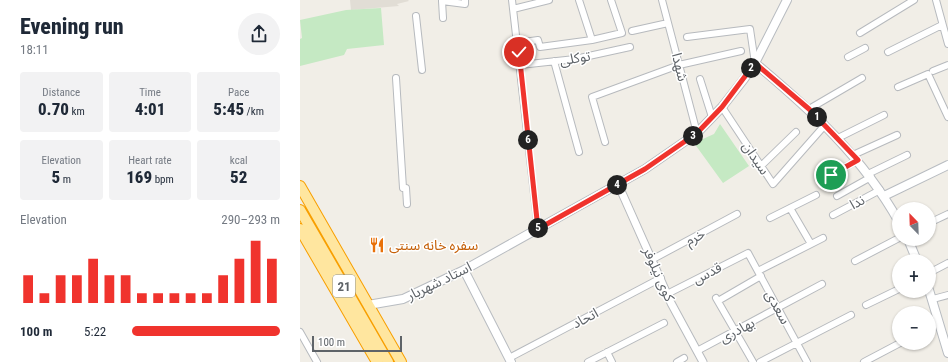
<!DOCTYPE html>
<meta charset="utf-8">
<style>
body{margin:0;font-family:"Roboto Condensed","Noto Sans Arabic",sans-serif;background:#f2f2f3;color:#1f2937;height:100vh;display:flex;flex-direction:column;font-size:15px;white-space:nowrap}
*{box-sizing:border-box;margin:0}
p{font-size:13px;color:#747a83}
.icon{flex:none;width:22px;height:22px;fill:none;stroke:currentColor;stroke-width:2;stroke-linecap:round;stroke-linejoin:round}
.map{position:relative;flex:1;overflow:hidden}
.drawer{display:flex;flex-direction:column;background:#fff;width:300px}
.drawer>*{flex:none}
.needle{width:26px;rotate:337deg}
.tools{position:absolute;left:592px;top:202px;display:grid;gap:8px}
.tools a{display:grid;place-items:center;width:44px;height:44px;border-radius:50%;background:#fff;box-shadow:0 1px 3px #0004;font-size:20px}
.scale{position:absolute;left:12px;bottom:10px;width:90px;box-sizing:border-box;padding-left:4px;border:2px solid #5e6368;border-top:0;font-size:11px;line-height:14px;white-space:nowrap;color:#5e6368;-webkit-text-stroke:3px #fff;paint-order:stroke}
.pin{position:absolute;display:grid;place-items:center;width:34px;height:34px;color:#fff;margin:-17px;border:2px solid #fff;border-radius:50%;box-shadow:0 1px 4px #0007}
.km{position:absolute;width:20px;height:20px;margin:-10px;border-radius:50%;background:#222;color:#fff;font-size:11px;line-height:20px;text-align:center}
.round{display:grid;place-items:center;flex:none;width:42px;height:42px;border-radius:21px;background:#f2f2f3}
.summary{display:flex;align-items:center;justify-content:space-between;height:68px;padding:0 20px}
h1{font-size:22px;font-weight:800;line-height:30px}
.metrics{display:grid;grid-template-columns:repeat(3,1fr);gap:6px;height:68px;padding:4px 20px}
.metrics div{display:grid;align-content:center;border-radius:4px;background:#f2f2f3;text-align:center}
.metrics b{font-size:17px;font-weight:800}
.metrics small{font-size:11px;font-weight:400}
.metrics p{font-size:11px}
.chart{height:112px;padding:8px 20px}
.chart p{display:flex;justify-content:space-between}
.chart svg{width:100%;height:72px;margin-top:4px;stroke:#f0332d;stroke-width:6}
ul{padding:0 20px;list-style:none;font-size:13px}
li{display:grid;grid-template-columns:64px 48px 1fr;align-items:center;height:30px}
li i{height:10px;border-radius:5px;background:#f0332d}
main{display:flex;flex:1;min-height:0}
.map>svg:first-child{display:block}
</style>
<main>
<section class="drawer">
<div class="summary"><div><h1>Evening run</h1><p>18:11</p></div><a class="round"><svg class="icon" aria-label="share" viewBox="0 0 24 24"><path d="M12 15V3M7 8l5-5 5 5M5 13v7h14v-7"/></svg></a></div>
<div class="metrics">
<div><p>Distance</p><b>0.70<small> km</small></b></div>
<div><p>Time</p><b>4:01</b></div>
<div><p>Pace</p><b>5:45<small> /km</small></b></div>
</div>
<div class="metrics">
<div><p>Elevation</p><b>5<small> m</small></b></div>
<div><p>Heart rate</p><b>169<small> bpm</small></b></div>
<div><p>kcal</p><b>52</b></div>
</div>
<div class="chart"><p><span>Elevation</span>290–293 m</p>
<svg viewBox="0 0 160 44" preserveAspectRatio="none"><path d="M5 44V27M15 44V38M25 44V27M35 44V27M45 44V17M55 44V27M65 44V27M75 44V38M85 44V38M95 44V38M105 44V38M115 44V38M125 44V27M135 44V17M145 44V6M155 44V17"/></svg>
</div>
<ul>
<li><b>100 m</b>5:22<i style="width:100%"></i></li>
</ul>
</section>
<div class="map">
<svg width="648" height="362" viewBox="0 0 648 362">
<rect width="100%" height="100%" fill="#f1eee7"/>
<!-- education -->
<path fill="#e1ddd5" d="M50,0H108L109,1L97,4L99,6L51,10Z"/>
<!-- green -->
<path fill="#c5e9c3" d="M81,8L84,45L47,49L44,55L0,66V39L2,38L0,20L46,10Z
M420,124L449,166L423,183L394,143L414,134Z"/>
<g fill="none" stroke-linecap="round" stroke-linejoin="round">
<!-- minor casing -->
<g stroke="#b7babe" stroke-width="8">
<path id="minor" d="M212,0L238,229
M279,0L292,40
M362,0L397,133
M636,0L648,44
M213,9L249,0
M116,16L122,70
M143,18L142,1L165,4V0
M332,31L368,23
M560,33L614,0
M387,37L450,29L455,63
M217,43L238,40L240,47L292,40L322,33L311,0
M588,52L642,25
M548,57L565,48
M254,61L279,152
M220,65L275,59L330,47
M633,71L648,65
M96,78L103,188H106L107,204
M400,79L412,117
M598,87L628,74L648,117
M422,107L473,184L525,125
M509,109L562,78
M538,138L584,115
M305,142L292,97L379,65L441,51
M553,155L597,135
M461,166L496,132
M568,174L607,155
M531,175L558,160
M537,196L571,177
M490,208L511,244
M533,215L580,190
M470,218L516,195
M629,223L648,214
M353,259L437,214
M555,261L599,238
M458,271L523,238
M629,273L648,263
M367,294L448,253L507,362
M416,298L453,362
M633,299L648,295
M418,301L461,276
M566,305L599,289
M629,327L639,322
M0,332L17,362
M397,351L522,284
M307,352L312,362
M209,358L361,278
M288,362L364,323
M377,362L384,358
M460,362L551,315
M564,362L600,343"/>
</g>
<!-- tertiary casing -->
<g stroke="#b7babe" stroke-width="9">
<path id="tertiary" d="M318,184L371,303L403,362"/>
</g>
<!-- secondary casing -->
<g stroke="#b8bcc1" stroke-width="10">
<path id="secondary" d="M455,63C512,111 562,156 599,222
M584,196L648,165
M608,239L617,261
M164,270L211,362
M629,290L648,353
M68,305L103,299L164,270L345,169L397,133L422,107L444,79L455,63L487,0"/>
</g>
<!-- trunk casing -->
<g stroke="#f89f00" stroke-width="12">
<path id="trunk" d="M0,186L101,362
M0,210L88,362
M0,229L77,362"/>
</g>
<!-- minor -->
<use href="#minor" stroke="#fff" stroke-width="6"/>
<!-- tertiary -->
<use href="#tertiary" stroke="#fff" stroke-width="7"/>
<!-- secondary -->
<use href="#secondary" stroke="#fff" stroke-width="8"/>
<!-- trunk -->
<use href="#trunk" stroke="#ffe69f" stroke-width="10"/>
</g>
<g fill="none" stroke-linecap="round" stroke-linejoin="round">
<!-- route casing -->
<g stroke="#fff" stroke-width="8">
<path id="route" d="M219,52L238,229L345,169L397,133L422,107L455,63L509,109L558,160L531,175"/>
</g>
<!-- route -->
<use href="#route" stroke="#f0332d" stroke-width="5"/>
</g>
<!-- icons -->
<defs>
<g id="restaurant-bare" transform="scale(1.2)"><path d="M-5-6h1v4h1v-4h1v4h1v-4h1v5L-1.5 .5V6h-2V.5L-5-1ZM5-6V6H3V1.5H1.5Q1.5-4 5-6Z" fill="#e8710a" stroke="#fff" stroke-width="2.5" paint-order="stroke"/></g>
</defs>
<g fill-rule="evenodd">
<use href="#restaurant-bare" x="77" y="245"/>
</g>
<g text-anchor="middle" stroke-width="3" stroke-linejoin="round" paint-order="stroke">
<!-- shield labels -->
<rect fill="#fff" stroke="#8e9295" stroke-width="1" x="33" y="275" width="22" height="22" rx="3"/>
<g font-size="13" font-weight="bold" fill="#5e6368">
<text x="44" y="291">21</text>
</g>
<!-- street labels -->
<g font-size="14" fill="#5e6368" stroke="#fff">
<text transform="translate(275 58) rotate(-10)" y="5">توکلی</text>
<text transform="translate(380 67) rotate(76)" y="5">شهدا</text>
<text transform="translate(456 158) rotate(56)" y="5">سیدان</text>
<text transform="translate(557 202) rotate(-28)" y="5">ندا</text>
<text transform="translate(395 237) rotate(-28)" y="5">خرم</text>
<text transform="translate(407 273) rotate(-27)" y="5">قدس</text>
<text transform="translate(359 274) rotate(66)" y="5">کوی نیلوفر</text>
<text transform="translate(139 281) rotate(-26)" y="5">استاد شهریار</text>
<text transform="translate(478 307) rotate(61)" y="5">سعدی</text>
<text transform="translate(285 318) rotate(-28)" y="5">اتحاد</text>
<text transform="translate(437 330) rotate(-28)" y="5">بهادری</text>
</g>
<!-- food labels -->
<g font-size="14" fill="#c56008" stroke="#fff" text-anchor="start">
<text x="89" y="250">سفره خانه سنتی</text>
</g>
</g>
</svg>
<div class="tools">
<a><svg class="needle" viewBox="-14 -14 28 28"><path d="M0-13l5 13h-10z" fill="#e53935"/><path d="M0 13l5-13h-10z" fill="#747a83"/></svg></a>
<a>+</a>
<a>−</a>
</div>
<div class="scale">100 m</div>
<div class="pin" style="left:531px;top:175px;background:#1e9e55"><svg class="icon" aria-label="arrive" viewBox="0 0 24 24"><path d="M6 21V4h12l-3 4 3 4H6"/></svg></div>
<div class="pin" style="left:219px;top:52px;background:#d93025"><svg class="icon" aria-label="check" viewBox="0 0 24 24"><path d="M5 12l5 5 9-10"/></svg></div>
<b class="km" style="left:517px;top:117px">1</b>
<b class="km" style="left:451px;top:68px">2</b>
<b class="km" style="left:393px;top:136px">3</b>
<b class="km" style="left:317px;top:185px">4</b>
<b class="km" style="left:238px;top:228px">5</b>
<b class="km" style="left:228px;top:140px">6</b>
</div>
</main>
